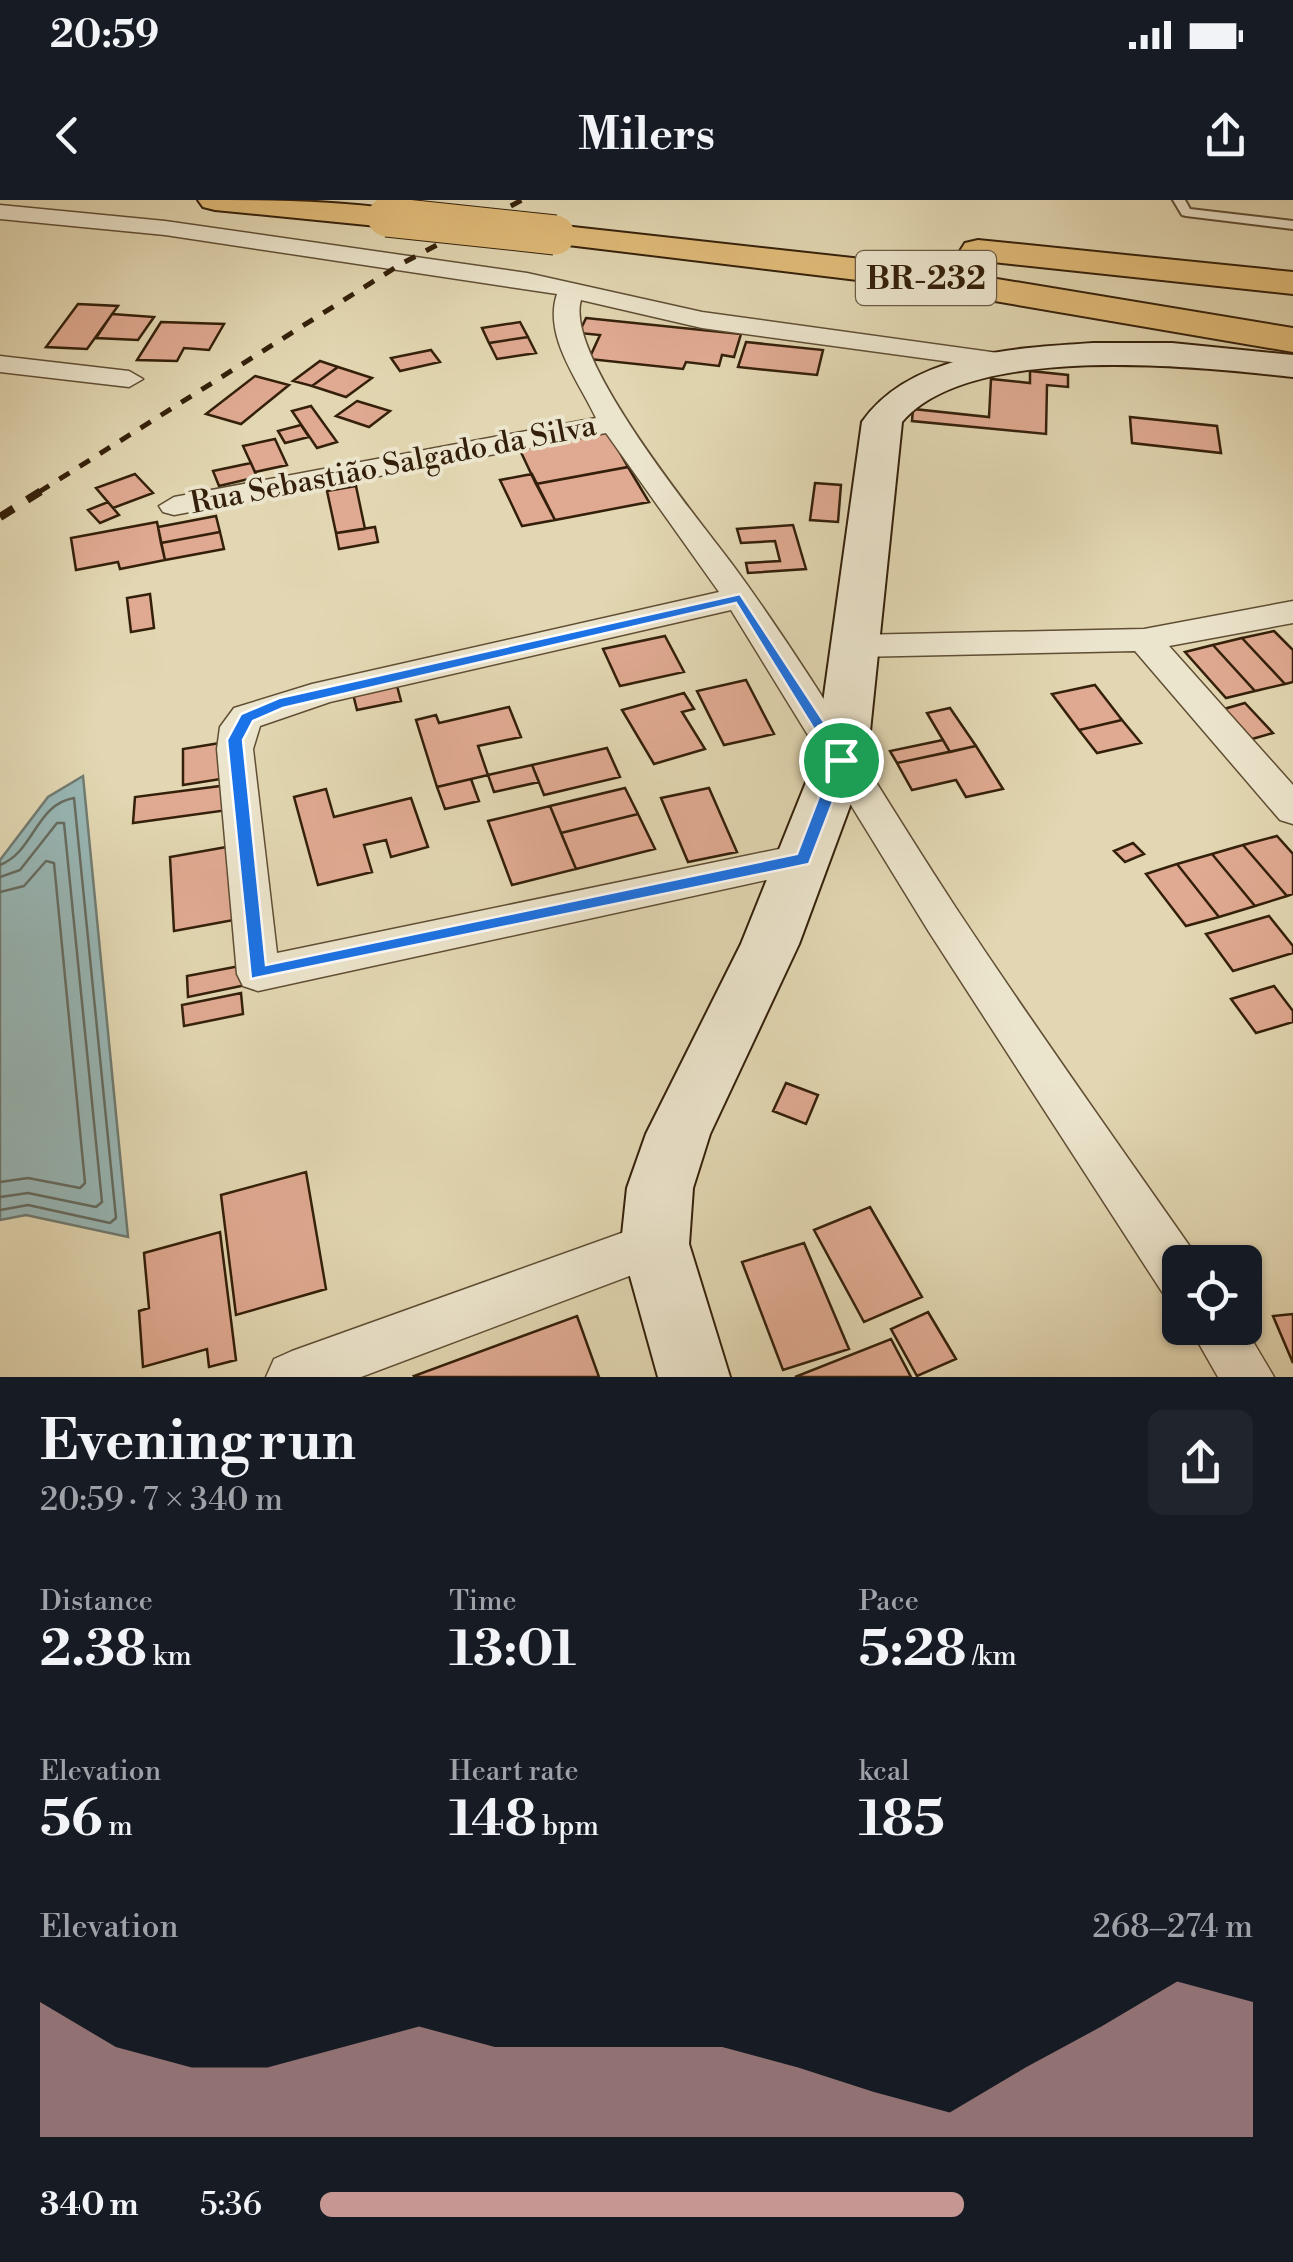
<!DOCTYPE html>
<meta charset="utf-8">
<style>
body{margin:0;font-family:"Libre Bodoni",serif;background:#20242c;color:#f1f3f6;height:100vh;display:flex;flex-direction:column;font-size:38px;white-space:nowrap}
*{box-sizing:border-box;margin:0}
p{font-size:32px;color:#9ea1a6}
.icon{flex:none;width:55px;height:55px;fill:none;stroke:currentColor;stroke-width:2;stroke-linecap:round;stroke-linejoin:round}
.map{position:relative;height:1177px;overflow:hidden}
.sheet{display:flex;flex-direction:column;background:#171b24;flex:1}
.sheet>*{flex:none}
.buttons{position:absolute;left:1162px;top:1045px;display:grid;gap:20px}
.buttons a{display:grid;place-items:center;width:100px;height:100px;border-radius:15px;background:#171b24;box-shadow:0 2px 8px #0004;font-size:50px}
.pin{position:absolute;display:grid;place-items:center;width:85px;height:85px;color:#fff;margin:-42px;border:5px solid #fff;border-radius:50%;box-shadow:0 2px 10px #0007}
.round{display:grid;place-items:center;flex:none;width:105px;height:105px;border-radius:15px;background:#20242c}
.summary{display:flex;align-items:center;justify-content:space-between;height:170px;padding:0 40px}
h1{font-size:55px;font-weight:800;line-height:75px}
.figures{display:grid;grid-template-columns:repeat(3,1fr);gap:15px;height:170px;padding:10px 40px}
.figures div{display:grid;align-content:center}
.figures b{font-size:50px;font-weight:800}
.figures small{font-size:28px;font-weight:400}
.figures p{font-size:28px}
.chart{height:280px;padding:20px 40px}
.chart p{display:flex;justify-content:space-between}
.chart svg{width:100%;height:180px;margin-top:10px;fill:#c59692;opacity:.7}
ul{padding:0 40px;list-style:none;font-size:32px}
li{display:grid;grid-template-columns:160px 120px 1fr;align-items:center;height:75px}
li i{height:25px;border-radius:12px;background:#c59692}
.status{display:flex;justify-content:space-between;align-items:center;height:70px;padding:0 50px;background:#171b24;direction:ltr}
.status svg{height:28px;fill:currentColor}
header{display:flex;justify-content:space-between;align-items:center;height:130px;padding:0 40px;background:#171b24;font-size:45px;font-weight:800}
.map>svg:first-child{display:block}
</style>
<div class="status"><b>20:59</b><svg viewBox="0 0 49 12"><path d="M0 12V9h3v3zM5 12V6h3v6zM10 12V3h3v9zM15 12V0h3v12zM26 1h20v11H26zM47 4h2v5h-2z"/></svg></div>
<header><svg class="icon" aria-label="back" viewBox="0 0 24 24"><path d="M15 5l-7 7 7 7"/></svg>Milers<svg class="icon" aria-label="share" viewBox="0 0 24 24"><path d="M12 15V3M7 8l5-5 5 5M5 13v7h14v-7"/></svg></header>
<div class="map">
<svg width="1293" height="1177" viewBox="0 0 1293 1177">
<rect width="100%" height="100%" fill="#e2d7b2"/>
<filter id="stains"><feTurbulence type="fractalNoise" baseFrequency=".002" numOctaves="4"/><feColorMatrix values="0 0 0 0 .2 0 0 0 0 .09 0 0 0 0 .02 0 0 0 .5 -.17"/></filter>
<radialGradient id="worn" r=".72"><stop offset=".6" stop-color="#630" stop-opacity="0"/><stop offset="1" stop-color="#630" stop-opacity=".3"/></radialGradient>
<!-- water -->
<path fill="#98b7b6" stroke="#707b71" stroke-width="2.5" d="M83,576L128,1037L26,1015L0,1020V660L48,597Z"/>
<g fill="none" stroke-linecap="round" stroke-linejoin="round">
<!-- shore -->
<path stroke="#666c60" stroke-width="2.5" d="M0,665C34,652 36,604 74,598L116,1018L110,1023L28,1005L0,1010
M0,677L20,670L57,623H64L102,1002L96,1007L28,993L0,997
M0,692L24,686L46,661L54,663L85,983L80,988L28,978L0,982"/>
</g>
<!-- building -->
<path fill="#e0aa92" stroke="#34200a" stroke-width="2.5" d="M78,104L118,106L87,149L46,147Z
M112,114L154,117L138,140L96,138Z
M586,118L741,134L734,157L722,155L719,166L686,162L683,169L589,159L600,135L579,133Z
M161,122L224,124L209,150L184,148L177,161L137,160Z
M520,122L528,137L489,143L482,128Z
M528,137L536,153L497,159L489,143Z
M746,142L823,150L817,175L738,167Z
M431,150L440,162L400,171L391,158Z
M320,161L338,167L312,186L293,181Z
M338,167L372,178L346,197L312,186Z
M1030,171L1068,175V187L1047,185L1046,234L912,221L913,209L989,217L991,179L1030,183Z
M255,176L289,185L241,224L206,214Z
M357,201L390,211L369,227L336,216Z
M311,206L337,242L317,248L292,211Z
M1130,217L1217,226L1221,253L1132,243Z
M301,225L309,237L285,243L278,231Z
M608,232L628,267L536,284L519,248Z
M275,239L287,265L255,272L243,246Z
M251,263L257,277L219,286L213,271Z
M628,267L649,302L555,320L536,284Z
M135,274L153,293L113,308L96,288Z
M532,274L555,320L522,326L500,280Z
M815,283L841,285L838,322L810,320Z
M356,286L365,329L336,333L327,291Z
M108,302L119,315L100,323L88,310Z
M216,316L220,332L161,343L158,327Z
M157,322L165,360L120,369L118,362L76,370L71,338Z
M793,325L806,369L748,373L746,363L780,361L775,341L741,343L737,329Z
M375,327L378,342L339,349L336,333Z
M220,332L224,349L165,360L161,343Z
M150,394L154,428L131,432L127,398Z
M1274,431L1293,450V482L1285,484L1242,438Z
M665,436L684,472L620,486L603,449Z
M1242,438L1285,484L1255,491L1213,445Z
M1213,445L1255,491L1226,498L1185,452Z
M746,480L774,534L724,545L697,491Z
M1095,485L1122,520L1079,530L1052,494Z
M397,486L401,501L357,510L353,494Z
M684,493L694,509L682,512L705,549L654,564L622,510Z
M1245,503L1273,533L1252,539L1224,509Z
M509,507L521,537L478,546L488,575L437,587L416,520L436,515L439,523Z
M950,508L976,546L950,552L927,513Z
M1122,520L1141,543L1097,553L1079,530Z
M943,540L950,552L897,563L890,551Z
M226,542L227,578L183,585V549Z
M976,546L1003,589L966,597L956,580L912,590L897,563Z
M607,548L620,577L544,595L532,565Z
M532,565L539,582L494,592L488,575Z
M471,579L479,601L445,609L437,587Z
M228,585V610L133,623L135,597Z
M625,588L638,614L561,633L550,606Z
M709,588L737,652L688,662L661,598Z
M326,589L334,617L411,598L428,647L391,657L386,640L364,645L372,672L318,685L294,597Z
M550,606L576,669L512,685L488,621Z
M638,614L655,649L576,669L561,633Z
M1277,636L1293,654V694L1287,696L1243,645Z
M1133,643L1144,654L1125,662L1114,651Z
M1243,645L1287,696L1255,706L1212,654Z
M232,646L239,719L174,731L170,657Z
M1212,654L1255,706L1219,717L1177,664Z
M1177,664L1219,717L1186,726L1146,674Z
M1269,716L1293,746V753L1233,771L1206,734Z
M245,765L246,785L188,797L187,776Z
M1274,786L1293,811V822L1256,833L1231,799Z
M241,793L243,814L184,826L182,805Z
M786,883L818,895L806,924L773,911Z
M306,972L326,1089L236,1115L221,995Z
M870,1007L922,1097L864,1122L814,1030Z
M220,1032L236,1160L209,1167L207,1149L143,1167L139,1111L149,1108L144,1053Z
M804,1043L849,1149L783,1170L742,1062Z
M928,1112L956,1159L917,1176L891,1129Z
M1293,1114V1163L1273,1116Z
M577,1116L599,1177H415L414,1176Z
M891,1139L911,1177H795Z"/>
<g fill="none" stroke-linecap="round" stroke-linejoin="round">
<!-- service casing -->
<g stroke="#604e34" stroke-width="4">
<path id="service" d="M1173,0H1185L1190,9L1293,21V29L1186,16L1182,15Z"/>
</g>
<!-- minor casing -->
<g stroke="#604e34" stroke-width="3">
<path id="minor" d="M0,5L165,21L527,73L702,112L1020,156L1023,162L1010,170L702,128L581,100C564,156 696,316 732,364C813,474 881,594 956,708C1034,826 1117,942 1198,1058L1199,1062H1180V1099L1162,1092L929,732L731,410L330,502L260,526L253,549L277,753L803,644L817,649L823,659L817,669L258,791L243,786L237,774L217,549L220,527L234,508L312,484L719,392L606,233L174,315L163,312L159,306L174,297L596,218C578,180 543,136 557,94L165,35L0,19Z
M0,156L129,171L143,179L129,187L0,172Z
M1293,401V423L1169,446L1293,585V624L1280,620L1135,451L855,457L843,454L838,446L843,438L855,435L1144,429Z
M655,1021L672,1028L679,1044L672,1060L361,1177H266L274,1159L292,1151Z
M1190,1128H1245L1274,1177H1218Z"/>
</g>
<!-- secondary casing -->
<g stroke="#34200a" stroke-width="4">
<path id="secondary" d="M1093,143H1172L1293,155V177C1198,166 969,142 902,222L867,560L799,744L710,934L693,988L689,1044L730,1177H658L621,1044L627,988L646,934L741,744L815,560L862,222C910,153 1016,148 1093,143Z"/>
</g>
<!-- trunk casing -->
<g stroke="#34200a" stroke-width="4">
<path id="trunk" d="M198,0C264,0 335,0 399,10L404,17L399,24L387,27L215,10L203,7Z
M555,25L907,64L1293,128V152L907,86L543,42L538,35L543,28Z
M978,40L1293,72V94L965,59L960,51L965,43Z"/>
</g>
<!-- service -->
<use href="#service" fill="#ece5cd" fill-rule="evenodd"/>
<!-- minor -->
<use href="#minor" fill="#ece5cd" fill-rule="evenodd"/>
<!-- secondary -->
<use href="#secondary" fill="#ece5cd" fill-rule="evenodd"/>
<!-- trunk -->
<use href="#trunk" fill="#e1bc79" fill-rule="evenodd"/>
<!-- rail-far1 -->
<path stroke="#34200a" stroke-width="5" stroke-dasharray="12 12" stroke-linecap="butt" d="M39,292L401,64L522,0"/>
<!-- rail -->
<path stroke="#34200a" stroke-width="8" stroke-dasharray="16 16" stroke-linecap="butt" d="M0,317L43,290"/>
<!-- trunk-bridge casing -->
<g stroke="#34200a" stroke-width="41" stroke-linecap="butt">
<path id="trunk-bridge" d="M387,17L555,35"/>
</g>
<!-- trunk-bridge -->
<use href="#trunk-bridge" stroke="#e1bc79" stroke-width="39"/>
</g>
<!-- route -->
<path fill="#1a73e8" stroke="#fff" stroke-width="2.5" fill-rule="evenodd" d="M740,394L849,560L809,664L251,779L227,540L241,514L279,498ZM736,403L833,560L797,654L266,765L243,540L253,521L283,508Z"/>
<g text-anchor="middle" stroke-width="8" stroke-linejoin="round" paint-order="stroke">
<!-- far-street labels -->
<g font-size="30" fill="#34200a" stroke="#ece5cd">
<text transform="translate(393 264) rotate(-11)" y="10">Rua Sebastião Salgado da Silva</text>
</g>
<!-- shield labels -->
<rect fill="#ece5cd" stroke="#6b5b44" stroke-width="2.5" x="856" y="51" width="140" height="54" rx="8"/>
<g font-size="32" font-weight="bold" fill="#34200a">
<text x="926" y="89">BR-232</text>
</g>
</g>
<rect width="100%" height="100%" filter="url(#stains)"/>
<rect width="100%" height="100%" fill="url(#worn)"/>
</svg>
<div class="buttons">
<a><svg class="icon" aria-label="locate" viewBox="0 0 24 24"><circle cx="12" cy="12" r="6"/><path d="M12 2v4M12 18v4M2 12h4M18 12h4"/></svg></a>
</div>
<div class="pin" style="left:841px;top:560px;background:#1e9e55"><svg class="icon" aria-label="arrive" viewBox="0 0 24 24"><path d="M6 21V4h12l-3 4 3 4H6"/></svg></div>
</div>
<section class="sheet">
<div class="summary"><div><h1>Evening run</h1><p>20:59 · 7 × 340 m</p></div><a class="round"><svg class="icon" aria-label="share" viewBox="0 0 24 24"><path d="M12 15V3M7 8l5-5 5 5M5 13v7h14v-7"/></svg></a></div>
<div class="figures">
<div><p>Distance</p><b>2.38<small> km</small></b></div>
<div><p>Time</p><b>13:01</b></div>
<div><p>Pace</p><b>5:28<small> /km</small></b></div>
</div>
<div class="figures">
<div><p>Elevation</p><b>56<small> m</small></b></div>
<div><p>Heart rate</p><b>148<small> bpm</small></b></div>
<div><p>kcal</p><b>185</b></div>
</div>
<div class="chart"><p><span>Elevation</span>268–274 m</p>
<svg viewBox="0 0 160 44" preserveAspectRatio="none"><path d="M0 44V11L10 22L20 27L30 27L40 22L50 17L60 22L70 22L80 22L90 22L100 27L110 33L120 38L130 27L140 17L150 6L160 11V44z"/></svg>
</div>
<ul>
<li><b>340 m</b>5:36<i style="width:69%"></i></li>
</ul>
</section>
